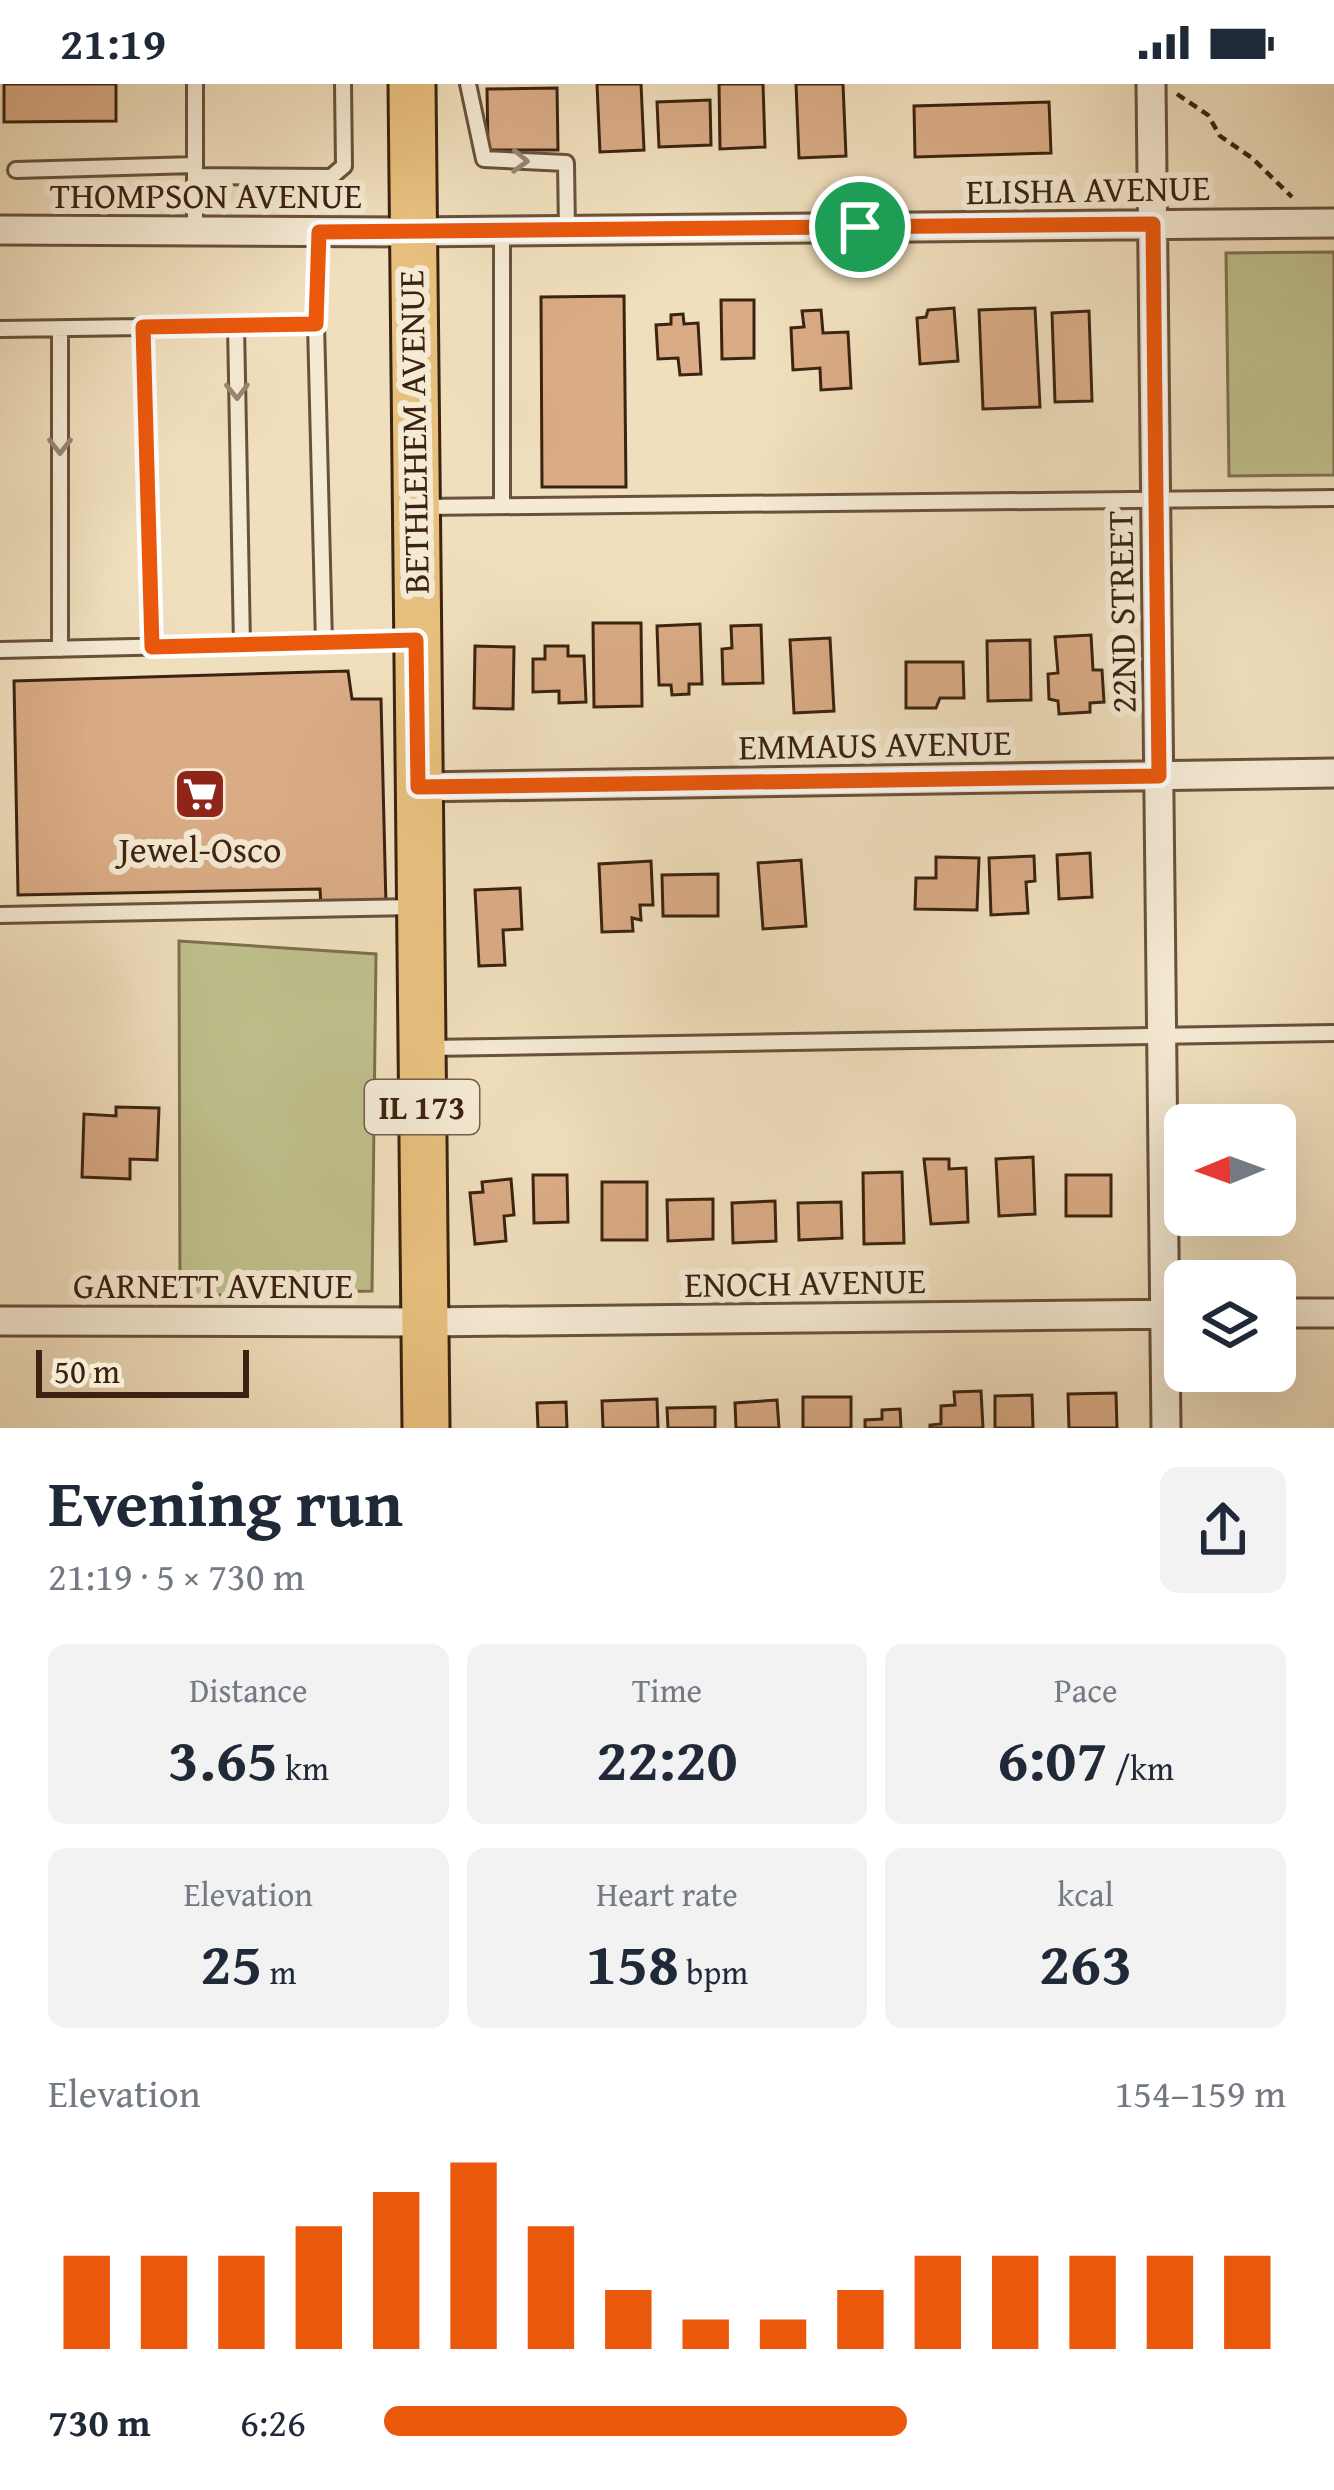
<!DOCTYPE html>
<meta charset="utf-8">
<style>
body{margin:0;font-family:"Gentium Book Plus",serif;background:#f2f2f3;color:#1f2937;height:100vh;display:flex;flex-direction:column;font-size:45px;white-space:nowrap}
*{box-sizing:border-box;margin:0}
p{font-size:39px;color:#747a83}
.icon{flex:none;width:66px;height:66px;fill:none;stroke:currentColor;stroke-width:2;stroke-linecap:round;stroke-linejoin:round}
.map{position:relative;height:1344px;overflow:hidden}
.drawer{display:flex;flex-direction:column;background:#fff;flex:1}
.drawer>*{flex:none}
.needle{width:78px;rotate:269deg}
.controls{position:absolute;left:1164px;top:1020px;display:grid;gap:24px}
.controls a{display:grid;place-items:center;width:132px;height:132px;border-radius:18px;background:#fff;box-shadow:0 12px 48px #0002;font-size:60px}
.scale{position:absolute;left:36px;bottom:30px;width:213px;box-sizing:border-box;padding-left:12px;border:6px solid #3c2210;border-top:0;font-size:33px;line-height:42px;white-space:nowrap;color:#3c2210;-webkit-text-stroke:9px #f5ead4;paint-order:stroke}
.pin{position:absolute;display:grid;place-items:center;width:102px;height:102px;color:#fff;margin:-51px;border:6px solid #fff;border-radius:50%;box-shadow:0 3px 12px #0007}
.round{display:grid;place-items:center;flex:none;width:126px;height:126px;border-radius:18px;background:#f2f2f3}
.headline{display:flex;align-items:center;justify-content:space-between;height:204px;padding:0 48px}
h1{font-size:66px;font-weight:800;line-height:90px}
.figures{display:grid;grid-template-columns:repeat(3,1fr);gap:18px;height:204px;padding:12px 48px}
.figures div{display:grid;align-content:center;border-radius:18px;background:#f2f2f3;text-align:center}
.figures b{font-size:60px;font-weight:800}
.figures small{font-size:33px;font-weight:400}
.figures p{font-size:33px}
.chart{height:336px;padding:24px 48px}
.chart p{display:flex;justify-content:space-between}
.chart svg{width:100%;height:216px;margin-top:12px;stroke:#ea580c;stroke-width:6}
ul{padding:0 48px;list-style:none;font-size:39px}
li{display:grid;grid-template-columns:192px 144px 1fr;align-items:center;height:90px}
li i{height:30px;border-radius:15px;background:#ea580c}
.status{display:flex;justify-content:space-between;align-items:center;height:84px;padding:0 60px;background:#fff;direction:ltr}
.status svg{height:33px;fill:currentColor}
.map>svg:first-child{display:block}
</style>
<div class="status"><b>21:19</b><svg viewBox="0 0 49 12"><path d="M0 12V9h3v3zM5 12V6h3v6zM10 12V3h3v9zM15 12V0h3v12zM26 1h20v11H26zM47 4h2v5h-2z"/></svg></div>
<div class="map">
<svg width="1334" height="1344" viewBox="0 0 1334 1344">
<rect width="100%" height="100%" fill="#f0dfbd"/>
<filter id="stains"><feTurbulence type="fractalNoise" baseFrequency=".00167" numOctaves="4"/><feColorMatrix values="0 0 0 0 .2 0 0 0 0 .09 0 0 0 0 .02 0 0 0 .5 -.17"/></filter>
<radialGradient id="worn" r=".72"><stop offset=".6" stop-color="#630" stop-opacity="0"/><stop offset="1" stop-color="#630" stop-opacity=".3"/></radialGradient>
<!-- green -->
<path fill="#bfc08d" stroke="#7e714e" stroke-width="3" d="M1334,168V391L1229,392L1226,169Z
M179,857L376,870L372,1207L180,1212Z"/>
<!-- building -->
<path fill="#daac86" stroke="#3c2210" stroke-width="3" d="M4,0H116V37L4,38Z
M597,0H641L644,66L600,68Z
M719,0H763L765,63L720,65Z
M796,0H843L846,72L799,74Z
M557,4L558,66H488L487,5Z
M710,16L711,61L659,63L657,18Z
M1049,18L1051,69L915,73L914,22Z
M624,212L626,403H542L541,213Z
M721,216H754V274L722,275Z
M954,224L958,277L920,280L917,234L926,233L928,226Z
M1035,224L1040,323L983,325L979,226Z
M821,226L823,249L848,248L851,304L821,306L820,284L793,286L791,244L804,243L802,227Z
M1089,227L1092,317L1055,318L1052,229Z
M683,230L684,240L698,239L701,290L680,291L678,274L658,275L656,241L671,240V231Z
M593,539H641L642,622L594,623Z
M700,540L702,600H689V610L672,611L671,601H659L657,542Z
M761,541L763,599L723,600L722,565L732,564L731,542Z
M1091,551L1093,586H1102L1104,618L1090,619V628L1059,630L1058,617L1049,615L1048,590L1058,589L1055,553Z
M830,554L834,627L794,629L790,556Z
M1030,556L1031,616L988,617L987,557Z
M475,562L514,563L513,625L474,624Z
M545,562H568V572H584L586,618L559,619V607L533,608V575H545Z
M906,578H963L964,614H940L936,624H906Z
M348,587L352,615H381L386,822L321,823L320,805L18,811L14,597Z
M1090,769L1092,813L1059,815L1057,771Z
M1034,772L1035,797L1026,798L1028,829L991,831L989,774Z
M936,773L979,774L977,826L915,825L916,794H936Z
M801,776L806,842L763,845L758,779Z
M651,777L653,821H640L641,836L632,834L633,847L602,848L599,780Z
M718,790V832H663L662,791Z
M520,804L522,845L503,846L505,881L479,882L475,806Z
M116,1023L159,1024L157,1076L130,1075V1095L82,1093L84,1030L116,1032Z
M1033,1073L1035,1130L999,1132L996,1075Z
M924,1075H949V1085L966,1084L968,1138L931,1140Z
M902,1088L904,1159L864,1160L863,1089Z
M533,1091H567L568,1138L534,1139Z
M1066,1091H1111V1132H1066Z
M511,1095L514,1131L504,1132L506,1157L475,1160L470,1109L483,1108L482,1098Z
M602,1098H647V1156H602Z
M713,1115V1155L668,1157L667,1116Z
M775,1117L776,1157L733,1159L732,1119Z
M841,1118L842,1154L799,1156L798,1119Z
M981,1307L983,1344H930V1341L941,1340V1322L955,1321L954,1308Z
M1116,1309L1117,1344H1069L1068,1310Z
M1032,1311L1033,1344H995V1312Z
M803,1313H851V1344H803Z
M657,1315L658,1344H603L602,1317Z
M777,1316L779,1344H736L735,1319Z
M566,1318L567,1344H538L537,1319Z
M715,1323V1344H668L667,1324Z
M900,1325L901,1344H865V1336L882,1335V1326Z"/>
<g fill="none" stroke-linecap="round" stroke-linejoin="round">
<!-- lane casing -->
<g stroke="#69513b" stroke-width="20">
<path id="lane" d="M195,0V147
M468,0L484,75L566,79L567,147
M16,86L195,81
M195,92L331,93L344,82L343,0
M502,147V422
M316,240L324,559
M236,241L316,240L319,148
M143,243L236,241L242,561
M0,245L143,243L152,563
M421,423L1334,414
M60,565V245
M0,566L409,557
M0,831L415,823
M427,964L1334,949"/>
</g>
<!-- street casing -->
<g stroke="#69513b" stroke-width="33">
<path id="street" d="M1151,0L1166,1344
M0,146L411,148L1334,139
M418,703L1334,689
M1275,1229H1334
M0,1237L425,1238L1185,1230"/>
</g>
<!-- primary casing -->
<g stroke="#3c2210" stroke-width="51">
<path id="primary" d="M412,0L426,1344"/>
</g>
<!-- path -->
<path stroke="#3c2210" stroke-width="4.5" stroke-dasharray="9 6" stroke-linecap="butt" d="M1177,10L1208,31L1220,52L1252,74L1292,113"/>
<!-- lane -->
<use href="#lane" stroke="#f5ead4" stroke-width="14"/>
<!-- street -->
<use href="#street" stroke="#f5ead4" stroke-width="27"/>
<!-- primary -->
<use href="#primary" stroke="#e8c07e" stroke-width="45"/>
</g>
<!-- one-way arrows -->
<defs><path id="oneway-chevron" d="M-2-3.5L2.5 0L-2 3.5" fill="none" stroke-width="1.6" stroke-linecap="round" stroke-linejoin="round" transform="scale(3)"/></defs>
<g stroke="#988672">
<use href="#oneway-chevron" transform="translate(520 77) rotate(2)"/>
<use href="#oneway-chevron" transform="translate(237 307) rotate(89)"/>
<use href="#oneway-chevron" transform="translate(60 362) rotate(90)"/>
</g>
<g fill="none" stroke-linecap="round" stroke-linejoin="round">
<!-- route casing -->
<g stroke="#fff" stroke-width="24">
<path id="route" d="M1153,140L1159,692L418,703L416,556L152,563L143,243L316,240L319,148Z"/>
</g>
<!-- route -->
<use href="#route" stroke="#ea580c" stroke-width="15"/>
</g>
<!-- icons -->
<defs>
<g id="supermarket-square" transform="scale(2.7)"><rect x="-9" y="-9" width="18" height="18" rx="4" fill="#8f2418" stroke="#f5ead4"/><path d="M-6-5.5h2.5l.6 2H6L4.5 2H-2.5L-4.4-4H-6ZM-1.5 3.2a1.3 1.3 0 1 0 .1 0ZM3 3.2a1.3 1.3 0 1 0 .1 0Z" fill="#fff"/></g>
</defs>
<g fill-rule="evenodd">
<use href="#supermarket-square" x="200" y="710"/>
</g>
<g text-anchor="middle" stroke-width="12" stroke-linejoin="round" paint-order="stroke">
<!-- shield labels -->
<rect fill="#f5ead4" stroke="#745e4b" stroke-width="3" x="365" y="996" width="114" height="54" rx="9"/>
<g font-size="33" font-weight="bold" fill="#3c2210">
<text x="422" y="1035">IL 173</text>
</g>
<!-- street labels -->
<g font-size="36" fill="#3c2210" stroke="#f5ead4">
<text transform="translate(1088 105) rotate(-1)" y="13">ELISHA AVENUE</text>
<text x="206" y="124">THOMPSON AVENUE</text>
<text transform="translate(413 348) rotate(-91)" y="13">BETHLEHEM AVENUE</text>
<text transform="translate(1121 528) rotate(-91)" y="13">22ND STREET</text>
<text transform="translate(875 660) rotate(-1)" y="13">EMMAUS AVENUE</text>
<text transform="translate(805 1198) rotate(-1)" y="13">ENOCH AVENUE</text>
<text x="213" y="1214">GARNETT AVENUE</text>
</g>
<!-- poi labels -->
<g font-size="36" fill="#3c2210" stroke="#f5ead4">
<text x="200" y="778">Jewel-Osco</text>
</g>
</g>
<rect width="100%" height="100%" filter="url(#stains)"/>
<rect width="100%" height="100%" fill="url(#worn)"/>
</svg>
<div class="controls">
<a><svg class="needle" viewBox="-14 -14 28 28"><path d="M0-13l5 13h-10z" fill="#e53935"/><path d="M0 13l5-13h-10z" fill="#747a83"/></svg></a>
<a><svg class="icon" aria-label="layers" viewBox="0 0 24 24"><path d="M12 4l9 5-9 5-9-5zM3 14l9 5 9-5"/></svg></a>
</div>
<div class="scale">50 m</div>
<div class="pin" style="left:860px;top:143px;background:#1e9e55"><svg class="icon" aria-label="arrive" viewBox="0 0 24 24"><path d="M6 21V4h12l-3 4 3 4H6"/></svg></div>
</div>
<section class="drawer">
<div class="headline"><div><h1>Evening run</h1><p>21:19 · 5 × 730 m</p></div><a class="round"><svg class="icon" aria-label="share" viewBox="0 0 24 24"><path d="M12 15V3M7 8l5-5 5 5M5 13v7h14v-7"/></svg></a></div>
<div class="figures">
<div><p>Distance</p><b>3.65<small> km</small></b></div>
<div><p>Time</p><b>22:20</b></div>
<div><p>Pace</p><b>6:07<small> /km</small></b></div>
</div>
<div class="figures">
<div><p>Elevation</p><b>25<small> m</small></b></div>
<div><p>Heart rate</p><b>158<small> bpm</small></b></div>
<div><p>kcal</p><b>263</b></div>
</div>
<div class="chart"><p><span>Elevation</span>154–159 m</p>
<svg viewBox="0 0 160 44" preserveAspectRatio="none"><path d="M5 44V25M15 44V25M25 44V25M35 44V19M45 44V12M55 44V6M65 44V19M75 44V32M85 44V38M95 44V38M105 44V32M115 44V25M125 44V25M135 44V25M145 44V25M155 44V25"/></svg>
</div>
<ul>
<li><b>730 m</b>6:26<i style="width:58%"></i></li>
</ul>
</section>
